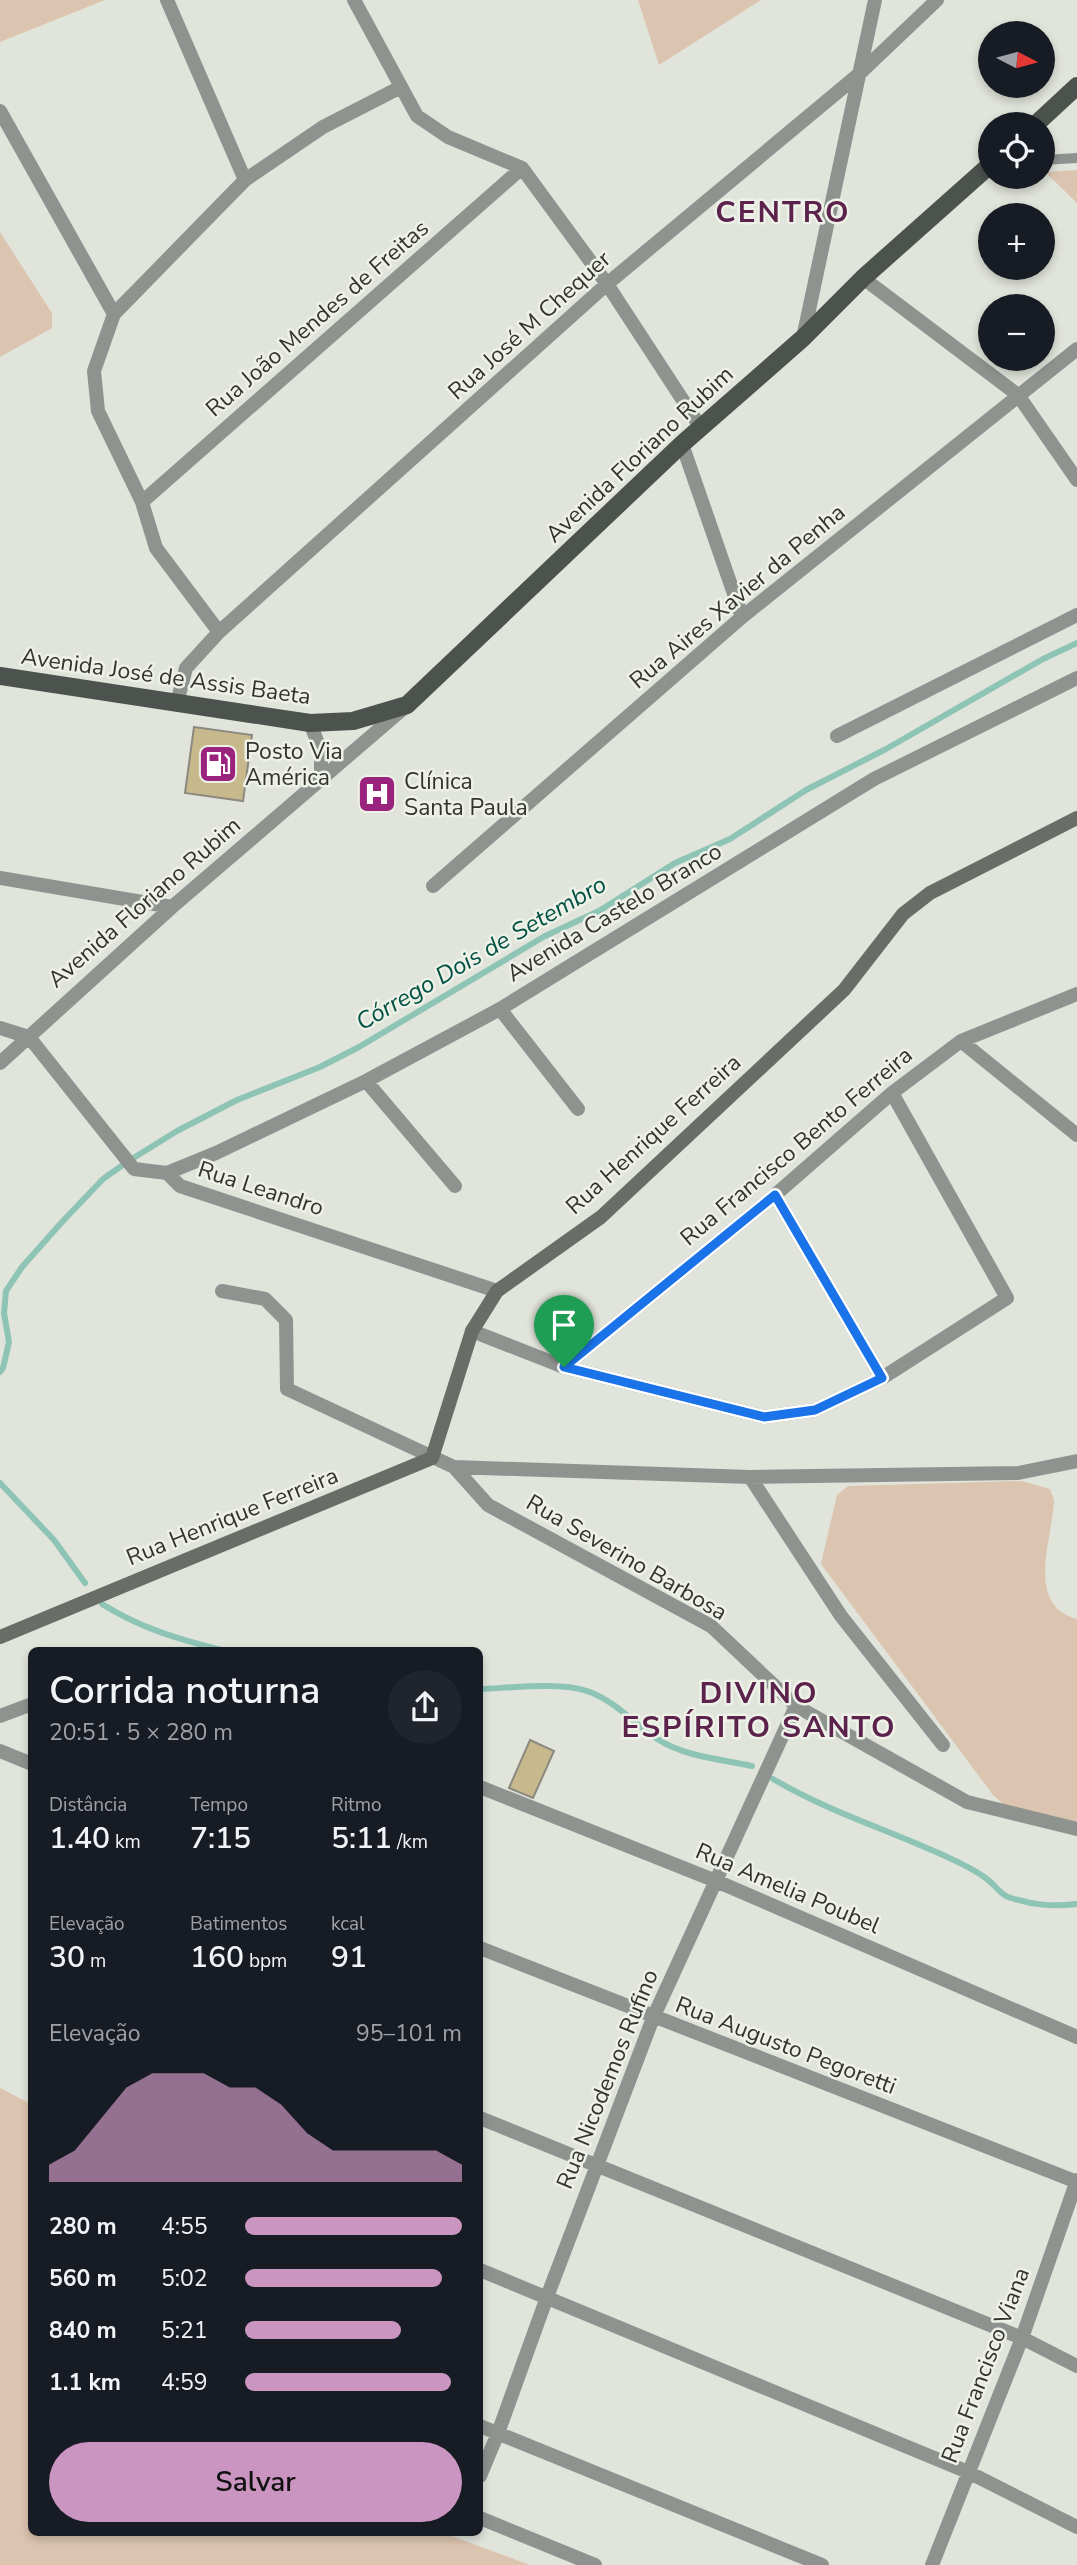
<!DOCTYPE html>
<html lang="pt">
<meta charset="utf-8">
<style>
body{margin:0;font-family:"Nunito Sans",sans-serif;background:#20242c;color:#f1f3f6;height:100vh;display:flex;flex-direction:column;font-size:26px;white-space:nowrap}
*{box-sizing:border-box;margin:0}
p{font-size:23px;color:#9ea1a6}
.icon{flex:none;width:38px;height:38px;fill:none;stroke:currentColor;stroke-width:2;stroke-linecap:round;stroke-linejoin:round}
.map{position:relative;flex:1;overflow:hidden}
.side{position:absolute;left:28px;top:1647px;width:455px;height:889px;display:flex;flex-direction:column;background:#171b24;border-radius:10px;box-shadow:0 4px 10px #0003}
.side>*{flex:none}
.needle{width:46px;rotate:96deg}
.fabs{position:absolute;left:978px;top:21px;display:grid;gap:14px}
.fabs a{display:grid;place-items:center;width:77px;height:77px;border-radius:50%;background:#171b24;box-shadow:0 4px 10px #0003;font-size:35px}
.pin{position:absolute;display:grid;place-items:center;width:60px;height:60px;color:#fff;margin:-72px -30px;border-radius:50% 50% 50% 0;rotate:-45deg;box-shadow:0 0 7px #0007}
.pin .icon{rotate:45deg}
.round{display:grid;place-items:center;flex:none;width:74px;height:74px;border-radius:37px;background:#20242c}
.headline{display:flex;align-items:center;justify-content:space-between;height:119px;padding:0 21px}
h1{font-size:38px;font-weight:600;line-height:52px}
.figures{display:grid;grid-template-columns:repeat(3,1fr);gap:10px;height:119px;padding:7px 21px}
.figures div{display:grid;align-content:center}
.figures b{font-size:30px;font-weight:600}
.figures small{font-size:19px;font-weight:400}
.figures p{font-size:19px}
.chart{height:196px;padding:14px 21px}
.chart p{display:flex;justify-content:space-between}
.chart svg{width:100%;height:126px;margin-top:7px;fill:#ca95c0;opacity:.7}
.cta{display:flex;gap:14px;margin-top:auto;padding:14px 21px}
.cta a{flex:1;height:80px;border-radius:42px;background:#ca95c0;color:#111;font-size:28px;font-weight:600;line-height:80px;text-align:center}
ul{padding:0 21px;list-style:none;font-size:23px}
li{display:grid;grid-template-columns:112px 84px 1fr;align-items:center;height:52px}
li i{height:18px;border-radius:9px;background:#ca95c0}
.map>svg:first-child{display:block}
</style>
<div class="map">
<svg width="1077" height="2565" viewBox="0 0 1077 2565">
<rect width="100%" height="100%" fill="#e1e4da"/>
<!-- green -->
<path fill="#dcc5b0" d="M0,0H105L0,42Z
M638,0H761L659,65Z
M1077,170V203L1045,172Z
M0,232L52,313V328L0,357Z
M1022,1481L1050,1489L1054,1500C1053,1538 1024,1605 1077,1619V1822L1003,1804L993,1795L821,1564L837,1495L848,1486Z
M0,2088L31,2104L32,2532H441L530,2565H0Z"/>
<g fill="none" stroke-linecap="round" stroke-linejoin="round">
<!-- stream -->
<path stroke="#8dc4b5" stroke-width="6" d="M0,1372L3,1368L9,1342L4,1313L6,1291L22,1267L62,1222L103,1179L127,1162L177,1131L237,1100L320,1067L359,1047L545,936L599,911L675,863L730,839L806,790L886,749L1043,659L1077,643
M0,1483L54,1540L85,1583
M102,1604C140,1628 178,1639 221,1650
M480,1689C509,1688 560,1682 587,1691C616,1701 634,1724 659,1740C686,1757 721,1759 752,1766
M773,1779C832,1814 899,1833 960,1863C969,1868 980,1873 988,1880C995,1885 1000,1894 1008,1897C1032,1905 1052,1907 1077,1904"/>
</g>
<!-- building -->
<path fill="#c8b98d" stroke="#8c8980" stroke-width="2" d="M194,727L252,735L243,801L185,793Z
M530,1740L554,1751L533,1798L509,1788Z"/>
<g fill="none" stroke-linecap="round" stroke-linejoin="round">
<!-- lane -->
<path stroke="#8f9390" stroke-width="10" d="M1043,160L1077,158"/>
<!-- street -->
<path stroke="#8f9390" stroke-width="14" d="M167,0L245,180
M354,0L417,116L448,137L522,168L607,284L701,428
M0,111L114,314
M863,278L1018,395L1077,480
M803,338L875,0
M682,444L742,617
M142,502L522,168
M219,632L156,548L142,502L98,411L94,371L114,314L245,180L323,127L401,87
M177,703L186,668L219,632L607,284L858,75L937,0
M310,723L321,751V779
M837,736L1077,615
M0,878L172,907
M433,886L742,617L1077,349
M500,1009L578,1109
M0,1028L29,1037L134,1169L167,1173L180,1186L497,1291
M961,1041L1077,1135
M0,1063L172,907L404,708
M366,1081L455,1186
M167,1173L216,1153L366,1081L500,1009L874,779L1077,678
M775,1195L882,1378
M222,1291L265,1299L286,1320L287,1389L454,1467L750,1477L1018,1473L1077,1461
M472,1331L564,1367L764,1417L815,1410L882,1378L1007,1298L892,1093
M564,1367L775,1195L892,1093L961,1041L1077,994
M454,1467L488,1505L711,1626L796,1706L967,1802L1077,1829
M750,1477L841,1616L943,1745
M0,1716L32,1704
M0,1751L32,1764
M480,1787L716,1881L1077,2037
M480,1948L1077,2182
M480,2118L1022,2338L1077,2366
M480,2270L968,2472L1077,2527
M480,2426L822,2565
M480,2476L498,2433L547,2297L653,2018L796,1706
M480,2518L595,2565
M932,2565L1022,2338L1077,2180"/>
<!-- secondary -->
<path stroke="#686d68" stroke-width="14" d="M0,1637L432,1458L472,1331L497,1291L601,1217L844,990L903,914L930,893L1077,818"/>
<!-- primary -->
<path stroke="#4c524d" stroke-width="18" d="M1036,124L1077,86
M0,676L310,723L353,721L407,705L682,444L803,338L863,278L990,165"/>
</g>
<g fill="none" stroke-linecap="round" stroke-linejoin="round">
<!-- route casing -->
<g stroke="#fff" stroke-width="14">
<path id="route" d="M775,1195L882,1378L815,1410L764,1417L564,1367Z"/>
</g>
<!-- route -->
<use href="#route" stroke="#1a73e8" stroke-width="9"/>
</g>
<!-- icons -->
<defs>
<g id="fuel-square" transform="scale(2.0125)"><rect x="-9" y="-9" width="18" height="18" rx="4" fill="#9a237e" stroke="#eef1e7"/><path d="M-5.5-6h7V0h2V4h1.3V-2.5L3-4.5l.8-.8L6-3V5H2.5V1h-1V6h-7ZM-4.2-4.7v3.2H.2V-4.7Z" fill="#fff"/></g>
<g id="hospital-square" transform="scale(2.0125)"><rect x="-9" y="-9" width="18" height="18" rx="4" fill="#9a237e" stroke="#eef1e7"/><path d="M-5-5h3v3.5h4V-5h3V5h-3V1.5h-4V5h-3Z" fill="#fff"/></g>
</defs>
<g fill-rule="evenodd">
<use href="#fuel-square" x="218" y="764"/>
<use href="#hospital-square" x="377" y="794"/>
</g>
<g text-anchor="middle" stroke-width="5" stroke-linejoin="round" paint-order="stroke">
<!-- street labels -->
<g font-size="23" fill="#333430" stroke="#eef1e7">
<text transform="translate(317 318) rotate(-41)" y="8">Rua João Mendes de Freitas</text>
<text transform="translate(529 325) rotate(-42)" y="8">Rua José M Chequer</text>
<text transform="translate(639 454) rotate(-43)" y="8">Avenida Floriano Rubim</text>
<text transform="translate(737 596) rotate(-40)" y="8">Rua Aires Xavier da Penha</text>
<text transform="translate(166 676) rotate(8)" y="8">Avenida José de Assis Baeta</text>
<text transform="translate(144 902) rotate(-41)" y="8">Avenida Floriano Rubim</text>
<text transform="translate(614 912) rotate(-31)" y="8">Avenida Castelo Branco</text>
<text transform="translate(653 1134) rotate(-42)" y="8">Rua Henrique Ferreira</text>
<text transform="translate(796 1146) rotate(-40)" y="8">Rua Francisco Bento Ferreira</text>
<text transform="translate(261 1188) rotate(18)" y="8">Rua Leandro</text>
<text transform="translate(232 1516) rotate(-22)" y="8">Rua Henrique Ferreira</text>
<text transform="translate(627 1557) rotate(30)" y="8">Rua Severino Barbosa</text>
<text transform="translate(788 1888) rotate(23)" y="8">Rua Amelia Poubel</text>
<text transform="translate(786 2045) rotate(21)" y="8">Rua Augusto Pegoretti</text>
<text transform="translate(607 2079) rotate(-68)" y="8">Rua Nicodemos Rufino</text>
<text transform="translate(985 2365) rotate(-69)" y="8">Rua Francisco Viana</text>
</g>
<!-- poi labels -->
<g font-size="23" fill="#333430" stroke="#eef1e7" text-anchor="start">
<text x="245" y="759">Posto Via<tspan x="245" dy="26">América</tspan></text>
<text x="404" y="789">Clínica<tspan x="404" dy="26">Santa Paula</tspan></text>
</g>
<!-- water labels -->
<g font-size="24" font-style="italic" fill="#005143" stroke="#eef1e7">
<text transform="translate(481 953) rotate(-30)" y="8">Córrego Dois de Setembro</text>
</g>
<!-- district labels -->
<g font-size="30" font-weight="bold" letter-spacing="2" fill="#5b224b" stroke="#eef1e7">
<text x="783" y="222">CENTRO</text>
<text x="759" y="1703">DIVINO<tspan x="759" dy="34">ESPÍRITO SANTO</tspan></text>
</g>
</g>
</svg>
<div class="fabs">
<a><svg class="needle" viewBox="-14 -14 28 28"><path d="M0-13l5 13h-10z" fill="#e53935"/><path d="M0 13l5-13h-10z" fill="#9ea1a6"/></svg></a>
<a><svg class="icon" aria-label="locate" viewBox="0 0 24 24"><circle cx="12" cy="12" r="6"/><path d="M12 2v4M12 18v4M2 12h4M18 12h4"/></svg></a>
<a>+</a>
<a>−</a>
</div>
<div class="pin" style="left:564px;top:1367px;background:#1e9e55"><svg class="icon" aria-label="arrive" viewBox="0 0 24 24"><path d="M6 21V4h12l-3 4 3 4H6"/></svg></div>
<section class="side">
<div class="headline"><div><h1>Corrida noturna</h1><p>20:51 · 5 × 280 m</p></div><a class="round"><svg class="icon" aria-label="share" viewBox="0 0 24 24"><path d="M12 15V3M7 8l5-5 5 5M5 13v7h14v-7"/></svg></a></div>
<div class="figures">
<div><p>Distância</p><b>1.40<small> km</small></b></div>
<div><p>Tempo</p><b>7:15</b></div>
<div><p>Ritmo</p><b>5:11<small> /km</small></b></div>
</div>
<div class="figures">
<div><p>Elevação</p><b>30<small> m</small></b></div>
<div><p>Batimentos</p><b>160<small> bpm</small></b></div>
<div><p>kcal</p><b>91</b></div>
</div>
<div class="chart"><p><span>Elevação</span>95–101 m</p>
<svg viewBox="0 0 160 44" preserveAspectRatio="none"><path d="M0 44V38L10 33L20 22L30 11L40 6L50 6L60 6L70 11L80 11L90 17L100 27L110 33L120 33L130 33L140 33L150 33L160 38V44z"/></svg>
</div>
<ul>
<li><b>280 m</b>4:55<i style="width:100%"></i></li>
<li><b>560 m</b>5:02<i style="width:91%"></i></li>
<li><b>840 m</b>5:21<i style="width:72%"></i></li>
<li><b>1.1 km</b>4:59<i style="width:95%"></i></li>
</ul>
<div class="cta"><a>Salvar</a></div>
</section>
</div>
